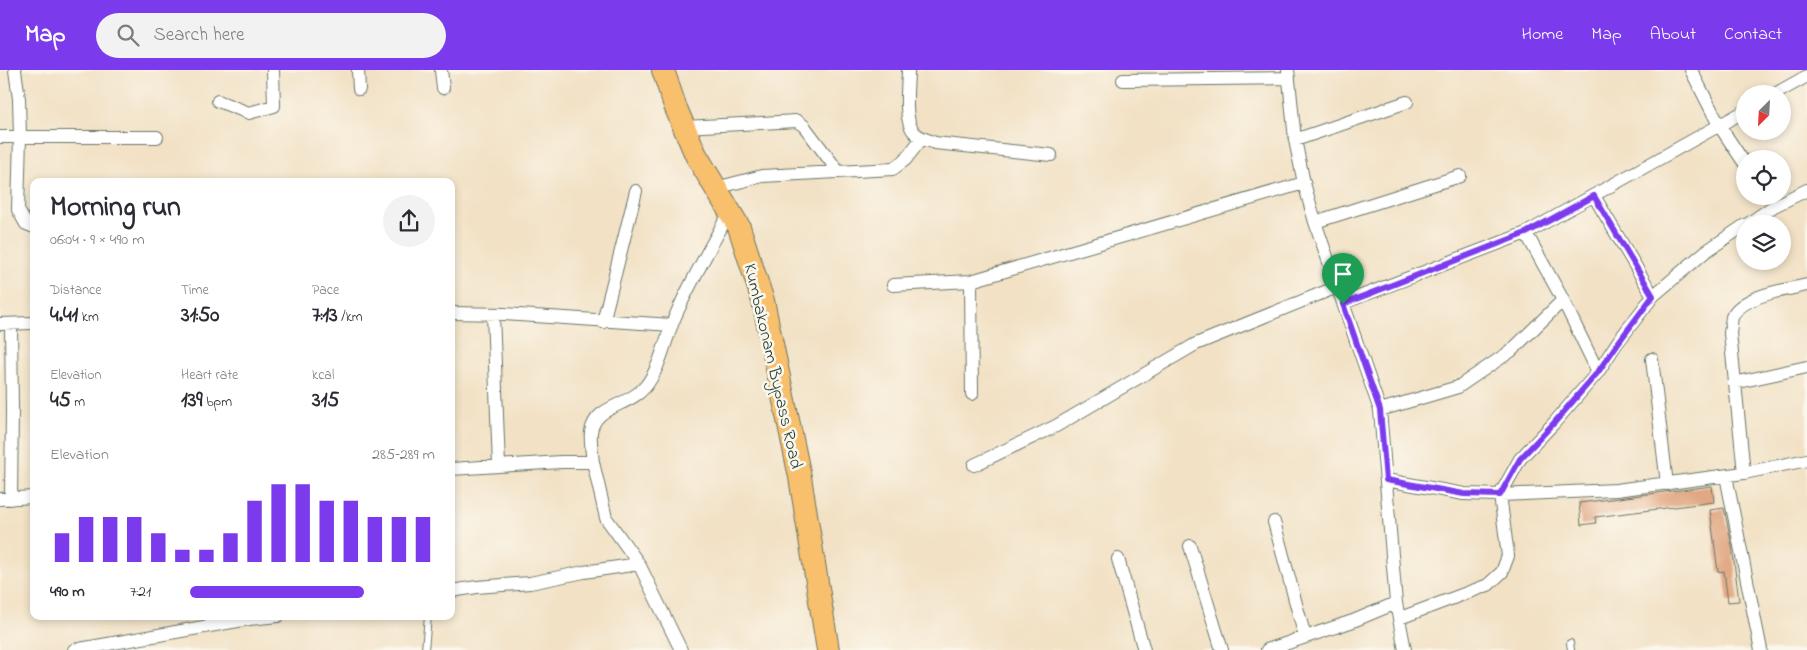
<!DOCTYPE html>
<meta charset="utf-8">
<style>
body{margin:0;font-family:"Indie Flower",sans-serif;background:#f2f2f3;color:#2b2b33;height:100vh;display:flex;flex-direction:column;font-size:19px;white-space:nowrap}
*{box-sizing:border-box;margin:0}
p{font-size:16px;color:#7c7c81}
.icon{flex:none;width:28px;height:28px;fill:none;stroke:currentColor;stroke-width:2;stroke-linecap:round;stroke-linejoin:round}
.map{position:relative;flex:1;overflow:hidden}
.drawer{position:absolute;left:30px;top:108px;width:425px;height:442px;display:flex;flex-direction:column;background:#fff;border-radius:10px;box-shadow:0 2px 8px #0003}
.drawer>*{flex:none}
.needle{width:32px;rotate:204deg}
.buttons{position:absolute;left:1736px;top:15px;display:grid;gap:10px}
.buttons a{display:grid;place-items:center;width:55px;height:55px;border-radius:50%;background:#fff;box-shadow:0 2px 8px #0003;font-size:25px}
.pin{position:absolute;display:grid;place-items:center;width:42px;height:42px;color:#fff;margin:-51px -21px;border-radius:50% 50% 50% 0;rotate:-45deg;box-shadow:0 0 5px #0007}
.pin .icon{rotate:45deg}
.round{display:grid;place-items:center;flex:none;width:52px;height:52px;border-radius:26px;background:#f2f2f3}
.head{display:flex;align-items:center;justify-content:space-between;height:85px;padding:0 20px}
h1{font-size:28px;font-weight:700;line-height:38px}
.stats{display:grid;grid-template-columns:repeat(3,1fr);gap:8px;height:85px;padding:5px 20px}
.stats div{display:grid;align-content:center}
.stats b{font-size:21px;font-weight:700}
.stats small{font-size:14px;font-weight:400}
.stats p{font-size:14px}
.chart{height:140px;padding:10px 20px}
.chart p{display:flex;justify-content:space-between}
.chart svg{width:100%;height:90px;margin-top:5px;stroke:#7c3aed;stroke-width:6}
ul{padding:0 20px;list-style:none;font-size:16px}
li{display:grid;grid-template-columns:80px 60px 1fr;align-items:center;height:38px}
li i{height:12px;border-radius:6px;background:#7c3aed}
header{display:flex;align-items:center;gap:30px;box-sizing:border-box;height:70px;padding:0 25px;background:#7c3aed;color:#fff}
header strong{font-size:24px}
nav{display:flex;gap:28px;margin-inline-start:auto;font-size:18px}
.search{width:350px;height:45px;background:#f2f2f3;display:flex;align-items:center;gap:12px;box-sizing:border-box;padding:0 18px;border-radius:28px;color:#7c7c81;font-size:19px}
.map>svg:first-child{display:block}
</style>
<header>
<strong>Map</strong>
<div class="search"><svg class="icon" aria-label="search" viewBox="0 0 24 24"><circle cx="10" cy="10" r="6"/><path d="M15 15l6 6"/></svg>Search here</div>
<nav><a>Home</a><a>Map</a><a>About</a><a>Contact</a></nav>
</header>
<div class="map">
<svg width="1807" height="580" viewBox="0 0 1807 580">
<rect width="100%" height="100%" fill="#fbf7ec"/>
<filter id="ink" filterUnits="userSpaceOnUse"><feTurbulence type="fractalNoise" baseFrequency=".02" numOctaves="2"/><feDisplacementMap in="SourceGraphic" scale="10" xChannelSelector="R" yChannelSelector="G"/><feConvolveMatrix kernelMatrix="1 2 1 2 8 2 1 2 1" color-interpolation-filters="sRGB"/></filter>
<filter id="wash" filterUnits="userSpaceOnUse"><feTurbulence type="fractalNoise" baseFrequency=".0096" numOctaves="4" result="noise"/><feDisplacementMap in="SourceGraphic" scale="20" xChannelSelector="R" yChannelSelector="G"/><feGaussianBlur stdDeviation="1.12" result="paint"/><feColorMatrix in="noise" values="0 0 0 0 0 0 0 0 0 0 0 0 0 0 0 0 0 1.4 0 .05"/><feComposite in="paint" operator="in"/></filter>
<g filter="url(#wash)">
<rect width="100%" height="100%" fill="#f2e1c5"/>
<g id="blocks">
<!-- building -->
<path fill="#dd9970" d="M1712,416L1714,432L1595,447L1596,453L1581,455L1579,433Z
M1724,438L1732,476L1739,531L1728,532L1724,501L1718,502L1710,440Z"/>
</g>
</g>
<g filter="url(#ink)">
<use href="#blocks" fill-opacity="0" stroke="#697667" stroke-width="1"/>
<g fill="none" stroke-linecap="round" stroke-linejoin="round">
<!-- lane casing -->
<g stroke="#697667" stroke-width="8">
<path id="lane" d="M1570,573L1571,580
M425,580L428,546"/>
</g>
<!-- street casing -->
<g stroke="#697667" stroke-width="14">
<path id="street" d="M15,0L19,29L20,66L18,140L26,154L34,157
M358,0L359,19
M441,0L443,18
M908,0C908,16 903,50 914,62C919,68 928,70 935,73L1051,85
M1288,0L1295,70L1304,113L1315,152L1380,340L1396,533L1405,580
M1691,0L1719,55L1745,94
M1123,10L1289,8
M1775,24L1807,6
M218,31L249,43L274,36L273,0
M684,57L797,51L804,56L838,101
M0,67H157
M1295,70L1407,32
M716,118L762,106L893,99L905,90L922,68
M1594,126L1653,226
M1315,152L1460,106
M1748,154L1774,136L1807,120
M1526,163L1563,230L1598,302
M971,211L972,324
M893,215L971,211L1304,113
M1343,233L1526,163L1745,41
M451,243L504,244L672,255
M493,244L499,396
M603,252L636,121
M0,254L34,253
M11,254L12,339L11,429
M1652,289L1667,414
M1734,313L1807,297
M1380,340L1458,317L1511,281L1563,230
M593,392L606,448L639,494L681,580
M974,395L1056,356L1196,274L1337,217
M451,399L561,392H593C592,383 590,371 591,362C595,335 628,337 645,317C659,300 664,275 672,254C688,215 710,179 730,141
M1744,403L1730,263C1731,258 1731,252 1732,247C1742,225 1786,220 1807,215
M1726,406L1761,580
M1386,410L1464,424L1500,425L1616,420L1744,403L1807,390
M0,429L34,427
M1274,452L1305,567
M1190,476L1222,580
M1118,489L1144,580
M451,521L477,517L530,513L584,502L639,494
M1400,548L1488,515L1502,502L1508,486L1500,425L1520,389L1554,353L1598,302L1617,273L1653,226L1705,182L1745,155
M74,580L249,549L278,546
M1267,580L1353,551L1396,533"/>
</g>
<!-- highway casing -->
<g stroke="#697667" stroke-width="24">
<path id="highway" d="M663,0L675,36L696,85L739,157L763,231L800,407L828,580"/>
</g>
<!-- lane -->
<use href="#lane" stroke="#fff" stroke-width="6"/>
<!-- street -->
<use href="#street" stroke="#fff" stroke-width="12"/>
<!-- highway -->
<use href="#highway" stroke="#f8bf6c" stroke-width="22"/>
</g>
</g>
<g fill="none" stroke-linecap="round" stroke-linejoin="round" filter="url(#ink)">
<!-- route casing -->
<g stroke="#fff" stroke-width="10">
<path id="route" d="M1594,126L1653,226L1618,273L1598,302L1554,353L1520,389L1500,425L1464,424L1386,410L1380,340L1343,234L1526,163Z"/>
</g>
<!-- route -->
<use href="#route" stroke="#7c3aed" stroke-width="6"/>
</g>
<g text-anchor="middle" stroke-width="5" stroke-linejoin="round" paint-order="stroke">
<!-- street labels -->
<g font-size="18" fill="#1f3d34" stroke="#fbf7ec">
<text transform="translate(774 296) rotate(77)" y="6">Kumbakonam Bypass Road</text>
</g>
</g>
</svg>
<div class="buttons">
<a><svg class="needle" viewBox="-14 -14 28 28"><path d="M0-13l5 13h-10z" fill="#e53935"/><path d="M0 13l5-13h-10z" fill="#7c7c81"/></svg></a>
<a><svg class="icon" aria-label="locate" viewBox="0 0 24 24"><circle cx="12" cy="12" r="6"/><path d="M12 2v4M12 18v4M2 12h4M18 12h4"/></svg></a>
<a><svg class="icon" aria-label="layers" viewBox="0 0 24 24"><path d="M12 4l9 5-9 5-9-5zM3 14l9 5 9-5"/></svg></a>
</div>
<div class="pin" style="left:1343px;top:234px;background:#1e9e55"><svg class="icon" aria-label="arrive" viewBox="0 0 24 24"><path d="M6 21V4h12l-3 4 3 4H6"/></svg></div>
<section class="drawer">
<div class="head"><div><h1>Morning run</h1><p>06:04 · 9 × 490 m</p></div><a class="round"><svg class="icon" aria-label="share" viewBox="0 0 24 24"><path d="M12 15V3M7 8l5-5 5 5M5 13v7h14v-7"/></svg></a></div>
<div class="stats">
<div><p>Distance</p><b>4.41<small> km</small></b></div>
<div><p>Time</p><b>31:50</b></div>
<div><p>Pace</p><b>7:13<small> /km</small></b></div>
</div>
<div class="stats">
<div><p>Elevation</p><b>45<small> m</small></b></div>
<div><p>Heart rate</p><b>139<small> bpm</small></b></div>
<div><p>kcal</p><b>315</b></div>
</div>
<div class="chart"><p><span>Elevation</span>285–289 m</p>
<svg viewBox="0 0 160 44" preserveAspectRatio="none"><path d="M5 44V30M15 44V22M25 44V22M35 44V22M45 44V30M55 44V38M65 44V38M75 44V30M85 44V14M95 44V6M105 44V6M115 44V14M125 44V14M135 44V22M145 44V22M155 44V22"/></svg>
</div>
<ul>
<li><b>490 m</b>7:21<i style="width:71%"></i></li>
</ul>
</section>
</div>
